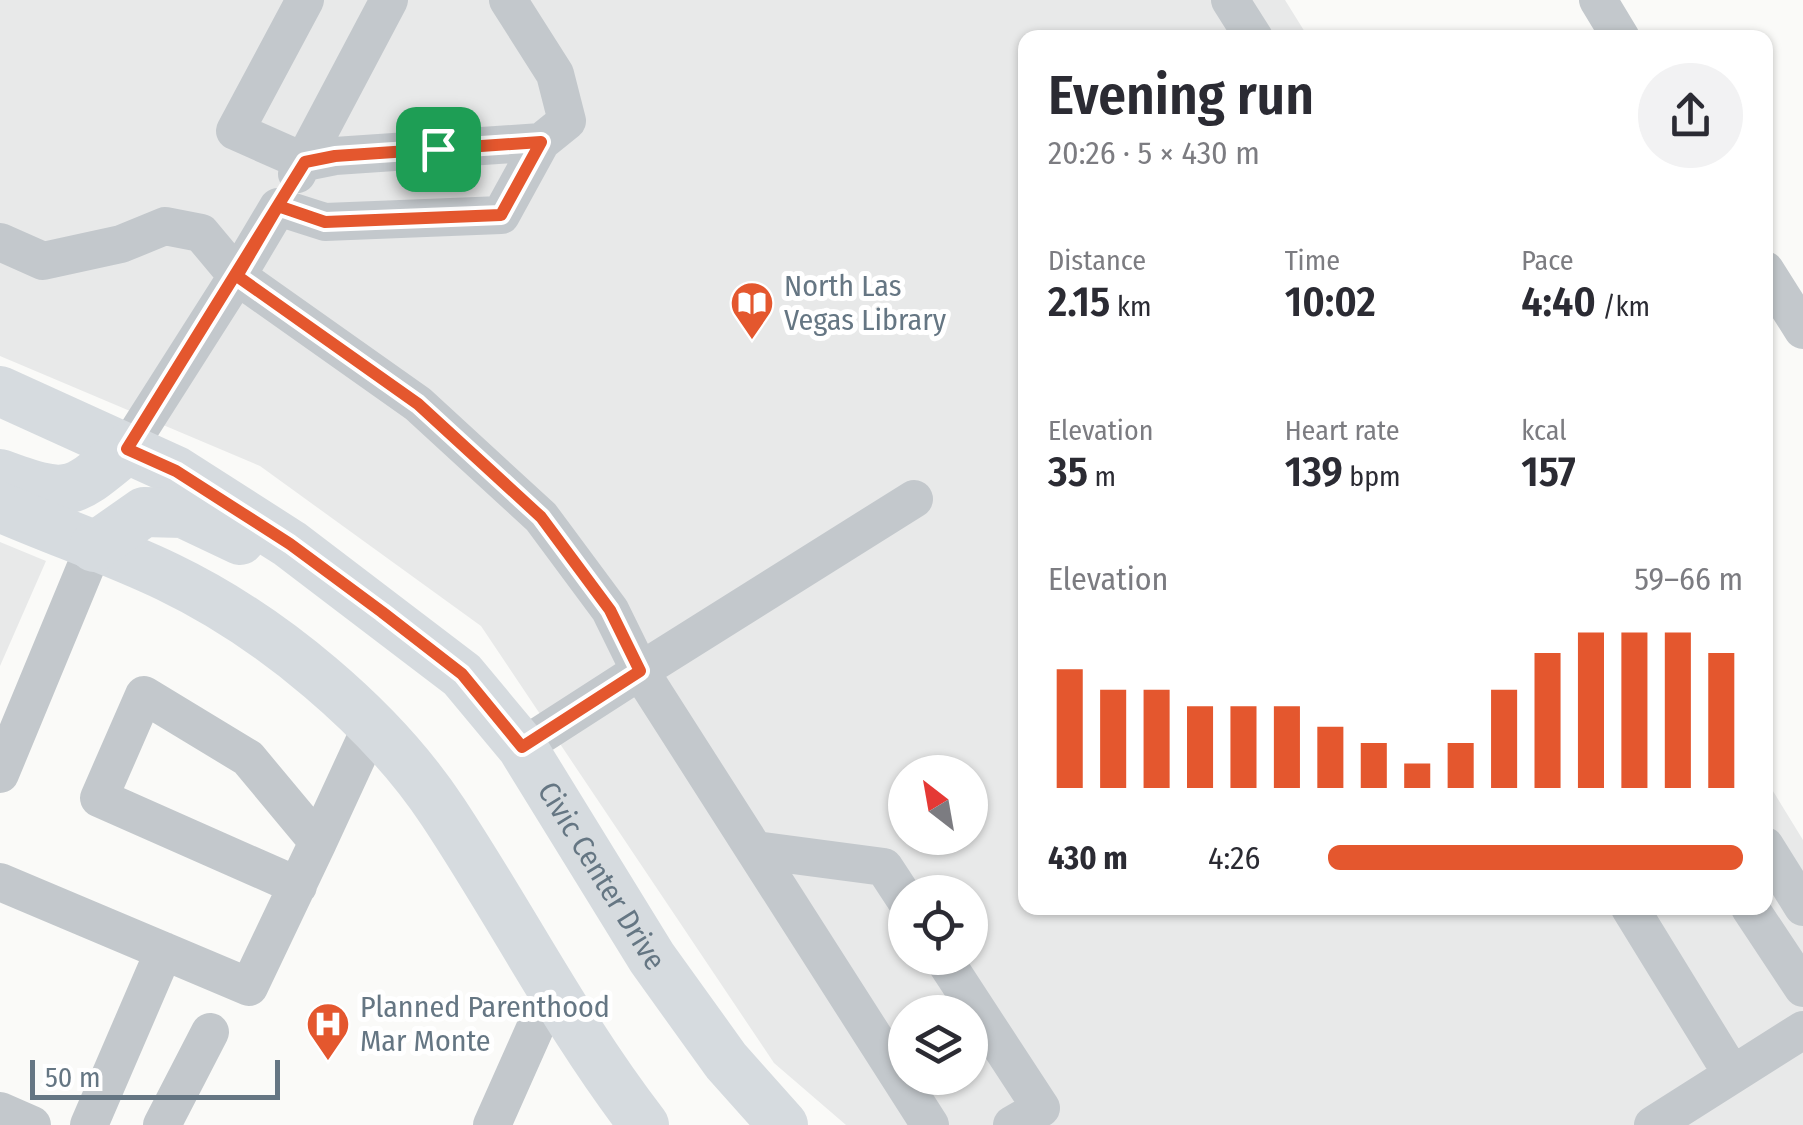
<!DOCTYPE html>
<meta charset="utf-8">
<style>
body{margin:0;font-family:"Fira Sans Condensed",sans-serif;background:#f2f2f3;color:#2b2b33;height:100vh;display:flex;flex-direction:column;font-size:38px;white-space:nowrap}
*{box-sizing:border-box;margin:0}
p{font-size:32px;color:#7c7c81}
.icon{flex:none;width:55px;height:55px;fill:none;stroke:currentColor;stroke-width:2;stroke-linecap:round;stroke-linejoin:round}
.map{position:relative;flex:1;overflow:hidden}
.panel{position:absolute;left:1018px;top:30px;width:755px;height:885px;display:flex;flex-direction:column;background:#fff;border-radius:20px;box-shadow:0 2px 8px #0004}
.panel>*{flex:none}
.needle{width:65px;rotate:329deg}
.fabs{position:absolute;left:888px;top:755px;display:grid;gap:20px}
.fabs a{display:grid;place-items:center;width:100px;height:100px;border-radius:50%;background:#fff;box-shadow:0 2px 8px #0004;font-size:50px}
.scale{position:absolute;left:30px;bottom:25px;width:250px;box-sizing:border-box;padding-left:10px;border:5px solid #657683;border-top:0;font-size:28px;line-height:35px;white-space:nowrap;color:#657683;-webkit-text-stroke:8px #fff;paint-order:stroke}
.pin{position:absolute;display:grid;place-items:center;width:85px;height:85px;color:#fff;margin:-42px;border-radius:20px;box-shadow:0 5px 15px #0006}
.round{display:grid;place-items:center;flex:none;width:105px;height:105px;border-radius:52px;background:#f2f2f3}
.overview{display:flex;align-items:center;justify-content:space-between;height:170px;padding:0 30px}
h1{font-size:55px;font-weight:600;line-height:75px}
.stats{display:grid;grid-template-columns:repeat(3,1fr);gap:15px;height:170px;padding:10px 30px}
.stats div{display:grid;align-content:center}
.stats b{font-size:42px;font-weight:600}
.stats small{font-size:28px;font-weight:400}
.stats p{font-size:28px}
.chart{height:280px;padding:20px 30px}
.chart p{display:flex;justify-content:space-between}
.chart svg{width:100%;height:180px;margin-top:10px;stroke:#e4572e;stroke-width:6}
ul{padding:0 30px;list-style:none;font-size:32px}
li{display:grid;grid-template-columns:160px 120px 1fr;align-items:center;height:75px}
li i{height:25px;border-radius:12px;background:#e4572e}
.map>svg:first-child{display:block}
</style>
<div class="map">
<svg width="1803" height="1125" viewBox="0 0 1803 1125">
<rect width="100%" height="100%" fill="#fafaf8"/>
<!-- built -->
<path fill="#e8e9e9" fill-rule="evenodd" d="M0,0H1285L1308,37L1025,38V908H1765V778L1803,840V1125H846L774,1063L481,626L260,466L0,356ZM905,772H970V838H905ZM905,892H970V958H905ZM905,1012H970V1078H905Z
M0,542L46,561L0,666Z"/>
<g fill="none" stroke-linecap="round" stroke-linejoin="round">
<!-- minor -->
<path stroke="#c3c8cc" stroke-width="38" d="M305,0L235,131L305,162L335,156L541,142L567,121L555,74L508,0
M1230,0L1254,38
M1598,0L1621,38
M297,174L389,0
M0,242L43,261L121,244L165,226L201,233L237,276L127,449
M1765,270L1803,330
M914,499L640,671L930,1125
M522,747L640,671L610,610L541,517L418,404L237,276L278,207L325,222L501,215L541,142
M0,774L94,547
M318,842L372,725
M1765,846L1803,907
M755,850L884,867L905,899
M0,882L249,987L318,842L248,758L144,695L99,798L298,886
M1630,908L1732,1074
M1750,908L1803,988
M943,958L1041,1108L1012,1125
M0,1111L32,1125
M89,1125L164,951
M162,1125L210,1032
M492,1125L552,990
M1653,1125L1803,1030"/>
<!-- major -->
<g stroke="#d6dbdf" stroke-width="50">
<path id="s1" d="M0,391L176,471L290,544L462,675L522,747L652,958L726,1061L783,1125"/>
<path d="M0,474C70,500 71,495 127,449"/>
<path d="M0,507C55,531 114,551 168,577C270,626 381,718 443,812C512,916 568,1027 644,1125"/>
<path d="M94,547L144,512L183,513L240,540"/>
</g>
</g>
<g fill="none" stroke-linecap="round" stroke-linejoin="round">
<!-- route casing -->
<g stroke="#fff" stroke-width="20">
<path id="route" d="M438,149L335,156L305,162L127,449L176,471L290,544L382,612L462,674L522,747L640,671L610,610L541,517L418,404L237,276L278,206L325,222L501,215L541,142L438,149"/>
</g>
<!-- route -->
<use href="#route" stroke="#e4572e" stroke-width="12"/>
</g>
<!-- icons -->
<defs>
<g id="library-pin" transform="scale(2.25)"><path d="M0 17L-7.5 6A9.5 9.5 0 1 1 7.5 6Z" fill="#e4572e" stroke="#fff"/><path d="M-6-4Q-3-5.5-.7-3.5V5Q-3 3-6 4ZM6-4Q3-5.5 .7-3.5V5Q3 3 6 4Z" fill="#fff"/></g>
<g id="hospital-pin" transform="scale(2.25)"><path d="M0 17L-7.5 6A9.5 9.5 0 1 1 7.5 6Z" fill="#e4572e" stroke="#fff"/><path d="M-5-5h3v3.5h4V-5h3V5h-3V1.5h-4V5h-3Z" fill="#fff"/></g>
</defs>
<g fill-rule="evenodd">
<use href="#library-pin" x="752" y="303"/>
<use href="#hospital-pin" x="328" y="1024"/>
</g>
<g text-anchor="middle" stroke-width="10" stroke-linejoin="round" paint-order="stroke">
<!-- poi labels -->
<g font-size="30" fill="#657683" stroke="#fff" text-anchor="start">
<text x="784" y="296">North Las<tspan x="784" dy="34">Vegas Library</tspan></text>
<text x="360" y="1017">Planned Parenthood<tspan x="360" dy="34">Mar Monte</tspan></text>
</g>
<!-- street labels -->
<g font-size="30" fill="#657683" stroke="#fff">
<text dy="10" stroke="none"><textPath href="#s1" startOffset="790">Civic Center Drive</textPath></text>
</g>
</g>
</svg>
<div class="fabs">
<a><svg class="needle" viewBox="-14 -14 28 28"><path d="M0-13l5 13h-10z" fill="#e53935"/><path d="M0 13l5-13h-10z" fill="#7c7c81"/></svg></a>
<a><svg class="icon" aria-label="locate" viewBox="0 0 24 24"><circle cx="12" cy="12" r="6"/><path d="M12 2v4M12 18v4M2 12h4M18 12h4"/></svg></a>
<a><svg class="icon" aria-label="layers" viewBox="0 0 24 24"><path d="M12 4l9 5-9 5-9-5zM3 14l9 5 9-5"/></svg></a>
</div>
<div class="scale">50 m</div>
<div class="pin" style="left:438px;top:149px;background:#1e9e55"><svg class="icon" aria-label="arrive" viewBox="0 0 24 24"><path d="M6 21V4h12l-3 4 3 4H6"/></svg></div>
<section class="panel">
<div class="overview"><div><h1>Evening run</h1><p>20:26 · 5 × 430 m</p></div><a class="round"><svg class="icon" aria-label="share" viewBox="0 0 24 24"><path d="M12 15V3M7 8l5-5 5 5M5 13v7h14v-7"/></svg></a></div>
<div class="stats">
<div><p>Distance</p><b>2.15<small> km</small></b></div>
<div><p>Time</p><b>10:02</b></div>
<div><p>Pace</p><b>4:40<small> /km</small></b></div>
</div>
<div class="stats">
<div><p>Elevation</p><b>35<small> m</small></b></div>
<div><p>Heart rate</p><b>139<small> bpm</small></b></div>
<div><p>kcal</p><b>157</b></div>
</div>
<div class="chart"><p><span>Elevation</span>59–66 m</p>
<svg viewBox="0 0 160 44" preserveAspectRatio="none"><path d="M5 44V15M15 44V20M25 44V20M35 44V24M45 44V24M55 44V24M65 44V29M75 44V33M85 44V38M95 44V33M105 44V20M115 44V11M125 44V6M135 44V6M145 44V6M155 44V11"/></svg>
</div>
<ul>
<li><b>430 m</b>4:26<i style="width:100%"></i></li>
</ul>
</section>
</div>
